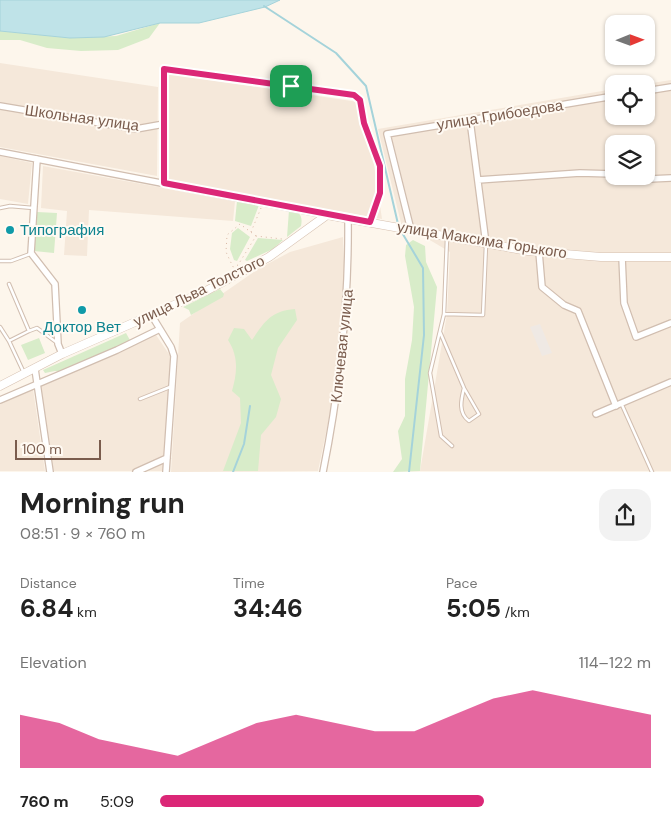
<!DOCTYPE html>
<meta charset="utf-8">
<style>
body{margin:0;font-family:"DM Sans",sans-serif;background:#f2f2f2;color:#222;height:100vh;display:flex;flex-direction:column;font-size:19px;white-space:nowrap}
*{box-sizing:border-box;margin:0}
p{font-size:16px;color:#767676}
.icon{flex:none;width:28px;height:28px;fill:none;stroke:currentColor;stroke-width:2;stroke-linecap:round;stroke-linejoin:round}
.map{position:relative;height:472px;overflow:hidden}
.side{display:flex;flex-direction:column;background:#fff;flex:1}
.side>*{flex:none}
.needle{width:32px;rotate:89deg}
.controls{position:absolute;left:605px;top:15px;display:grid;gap:10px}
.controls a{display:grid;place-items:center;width:50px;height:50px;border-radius:10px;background:#fff;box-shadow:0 1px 4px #0004;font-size:25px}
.scale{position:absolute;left:15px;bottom:12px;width:86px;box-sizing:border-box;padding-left:5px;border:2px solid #7a5c4d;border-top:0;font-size:14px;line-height:18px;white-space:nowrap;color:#7a5c4d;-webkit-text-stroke:4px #fffaf3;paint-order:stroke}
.pin{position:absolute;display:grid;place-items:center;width:42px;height:42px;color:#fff;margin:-21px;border-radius:10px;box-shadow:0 2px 8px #0006}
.round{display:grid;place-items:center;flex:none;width:52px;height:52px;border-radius:15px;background:#f2f2f2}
.headline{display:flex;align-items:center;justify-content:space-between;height:85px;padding:0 20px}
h1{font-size:28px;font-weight:700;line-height:38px}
.figures{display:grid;grid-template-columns:repeat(3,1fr);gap:8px;height:85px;padding:5px 20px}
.figures div{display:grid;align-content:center}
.figures b{font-size:25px;font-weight:700}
.figures small{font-size:14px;font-weight:400}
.figures p{font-size:14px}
.chart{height:140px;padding:10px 20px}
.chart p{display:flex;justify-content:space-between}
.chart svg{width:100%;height:90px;margin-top:5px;fill:#db2777;opacity:.7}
ul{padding:0 20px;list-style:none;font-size:16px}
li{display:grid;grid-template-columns:80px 60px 1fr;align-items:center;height:38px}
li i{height:12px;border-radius:6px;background:#db2777}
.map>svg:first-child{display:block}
</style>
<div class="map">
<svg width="671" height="472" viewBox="0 0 671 472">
<rect width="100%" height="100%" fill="#fdf6ec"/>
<!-- residential -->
<path fill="#f5e8da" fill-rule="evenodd" d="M0,63L158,87L157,176L0,147Z
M169,74L365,103L382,219L168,181Z
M671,80V471H420L447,314L450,252L401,223L378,129L614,89V116H646V84ZM614,144H646V176H614Z
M0,156L32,163L28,204L0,199Z
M43,166L235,201L233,221L89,210L87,256L64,255L67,211L41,208Z
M343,237L345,288L335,389L318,471L171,472L180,323L258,269L290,252Z
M156,335L171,357L165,471H52L39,387Z
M33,389L45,471H0V404Z"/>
<!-- industrial -->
<path fill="#efe9e4" d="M540,324L552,353L542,356L530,327Z"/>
<!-- green -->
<path fill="#d8ecc9" d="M160,23L149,38L118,50L81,51L47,48L20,40H0V31L70,38L116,36Z
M237,201L259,205L251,226L235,221Z
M289,210C300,211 303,216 301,226L287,237Z
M37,212L57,213L54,253L34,251Z
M238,228L250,237L237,261L234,260L230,249L232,233Z
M258,238L283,240L273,249L247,261L245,260Z
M413,240L425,246L426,262L437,287L420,471L393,472L402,459L398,431L405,416V379L412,340L414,307L405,256L406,245Z
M220,289L224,294L223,297L191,315L189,310L183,307Z
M295,309L297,320L278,348L271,375L281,399L276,417L261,435L258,471H223L241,423L240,398L232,391C237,373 239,357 228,340L234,328L244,329L252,340C265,321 271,311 295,309Z
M126,333L131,342C107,353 84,362 61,372L55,371L45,373L43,370Z
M39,338L45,353L28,360L21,345Z"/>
<!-- water -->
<path fill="#bfe3e8" stroke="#a5d3da" d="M0,0H280L265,7L199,23H160L104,37L70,38L0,31Z"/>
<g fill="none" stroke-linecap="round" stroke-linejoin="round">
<!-- stream -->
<path stroke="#a5d3da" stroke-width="2" d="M264,6L336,53L366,86L398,224
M401,231L423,268L424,335L409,472
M233,472L244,444L250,406"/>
<!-- lane casing -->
<g stroke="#d1beb0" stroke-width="4.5">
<path id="lane" d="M0,208L10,206L33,208
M447,238L444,314L483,315L486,245
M0,261H11L30,254
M9,284L29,331L37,328L56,342
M444,314L430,373L441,436L452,446
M0,327L9,341
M440,332L464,388L479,414L469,421C458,413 461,400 464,388
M24,373L9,341L29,331
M140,399L170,387
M622,405L652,472"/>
</g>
<!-- street casing -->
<g stroke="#d1beb0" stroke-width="8">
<path id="street" d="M646,91L671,87
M0,106L136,129L164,124
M470,120L486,244
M0,152L327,215
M37,159L31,253L55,284L58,344L62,354
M624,176L649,179L671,178
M478,180L580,173L614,174
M164,183V69L354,95L360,100L364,123L380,166V193L370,222
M411,230L387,134L614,96
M539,252L542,287L564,305L578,311L616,406
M622,257L624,303L636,337L671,323
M152,316L171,347L174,356L166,472
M35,369L50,472
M0,400L117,350L160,329
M596,414L671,382
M136,472L167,458
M323,472C340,387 349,304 348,218"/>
</g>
<!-- secondary casing -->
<g stroke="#d6c0b0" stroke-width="9">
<path id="secondary" d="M0,386L62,354L206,291L269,257L327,215L528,251L601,257H671"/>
</g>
<!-- path -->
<path stroke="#d9b8a5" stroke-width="1" stroke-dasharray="1 4" stroke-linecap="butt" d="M251,232L261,208
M256,236L240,224L227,235L226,252L233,267L238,265L256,236L282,239"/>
<!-- lane -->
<use href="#lane" stroke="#fff" stroke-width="2.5"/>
<!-- street -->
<use href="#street" stroke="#fff" stroke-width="5.5"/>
<!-- secondary -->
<use href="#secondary" stroke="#fff" stroke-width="8"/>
</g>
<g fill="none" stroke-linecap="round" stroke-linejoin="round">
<!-- route casing -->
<g stroke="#fff" stroke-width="10">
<path id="route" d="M164,69L354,95L360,100L364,123L380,166V193L370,222L164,183Z"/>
</g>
<!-- route -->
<use href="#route" stroke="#db2777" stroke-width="6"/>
</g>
<!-- markers -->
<g fill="#0f9aa8" stroke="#fffaf3" stroke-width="2">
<circle cx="10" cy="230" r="5"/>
<circle cx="82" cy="310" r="5"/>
</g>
<g text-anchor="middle" stroke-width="4" stroke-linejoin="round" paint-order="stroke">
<!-- street labels -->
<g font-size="15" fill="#7a5c4d" stroke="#fffaf3">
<text transform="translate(500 115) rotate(-9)" y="5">улица Грибоедова</text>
<text transform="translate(82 118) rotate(8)" y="5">Школьная улица</text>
<text transform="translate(482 240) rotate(9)" y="5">улица Максима Горького</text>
<text transform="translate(199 291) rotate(-26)" y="5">улица Льва Толстого</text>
<text transform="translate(342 346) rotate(-84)" y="5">Ключевая улица</text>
</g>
<!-- culture labels -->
<g font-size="15" fill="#0d838f" stroke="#fffaf3" text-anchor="start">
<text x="20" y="235">Типография</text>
<text x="82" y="332" text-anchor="middle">Доктор Вет</text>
</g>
</g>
</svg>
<div class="controls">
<a><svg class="needle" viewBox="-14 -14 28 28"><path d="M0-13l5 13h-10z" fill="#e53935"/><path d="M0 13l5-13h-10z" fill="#767676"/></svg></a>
<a><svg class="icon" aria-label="locate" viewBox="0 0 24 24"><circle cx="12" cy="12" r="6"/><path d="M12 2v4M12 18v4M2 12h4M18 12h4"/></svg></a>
<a><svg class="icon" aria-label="layers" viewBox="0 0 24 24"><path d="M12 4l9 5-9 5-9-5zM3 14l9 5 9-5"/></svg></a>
</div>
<div class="scale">100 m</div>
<div class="pin" style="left:291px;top:86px;background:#1e9e55"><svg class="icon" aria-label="arrive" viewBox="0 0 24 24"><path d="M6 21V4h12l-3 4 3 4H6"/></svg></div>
</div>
<section class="side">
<div class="headline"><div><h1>Morning run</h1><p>08:51 · 9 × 760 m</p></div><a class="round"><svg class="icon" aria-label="share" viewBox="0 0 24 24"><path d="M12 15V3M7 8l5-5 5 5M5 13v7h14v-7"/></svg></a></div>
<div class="figures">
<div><p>Distance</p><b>6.84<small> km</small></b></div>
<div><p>Time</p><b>34:46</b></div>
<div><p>Pace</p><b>5:05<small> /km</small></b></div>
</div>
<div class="chart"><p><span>Elevation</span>114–122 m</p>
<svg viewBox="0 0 160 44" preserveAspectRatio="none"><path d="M0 44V18L10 22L20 30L30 34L40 38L50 30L60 22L70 18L80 22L90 26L100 26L110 18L120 10L130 6L140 10L150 14L160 18V44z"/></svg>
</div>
<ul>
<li><b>760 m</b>5:09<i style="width:66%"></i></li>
</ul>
</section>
